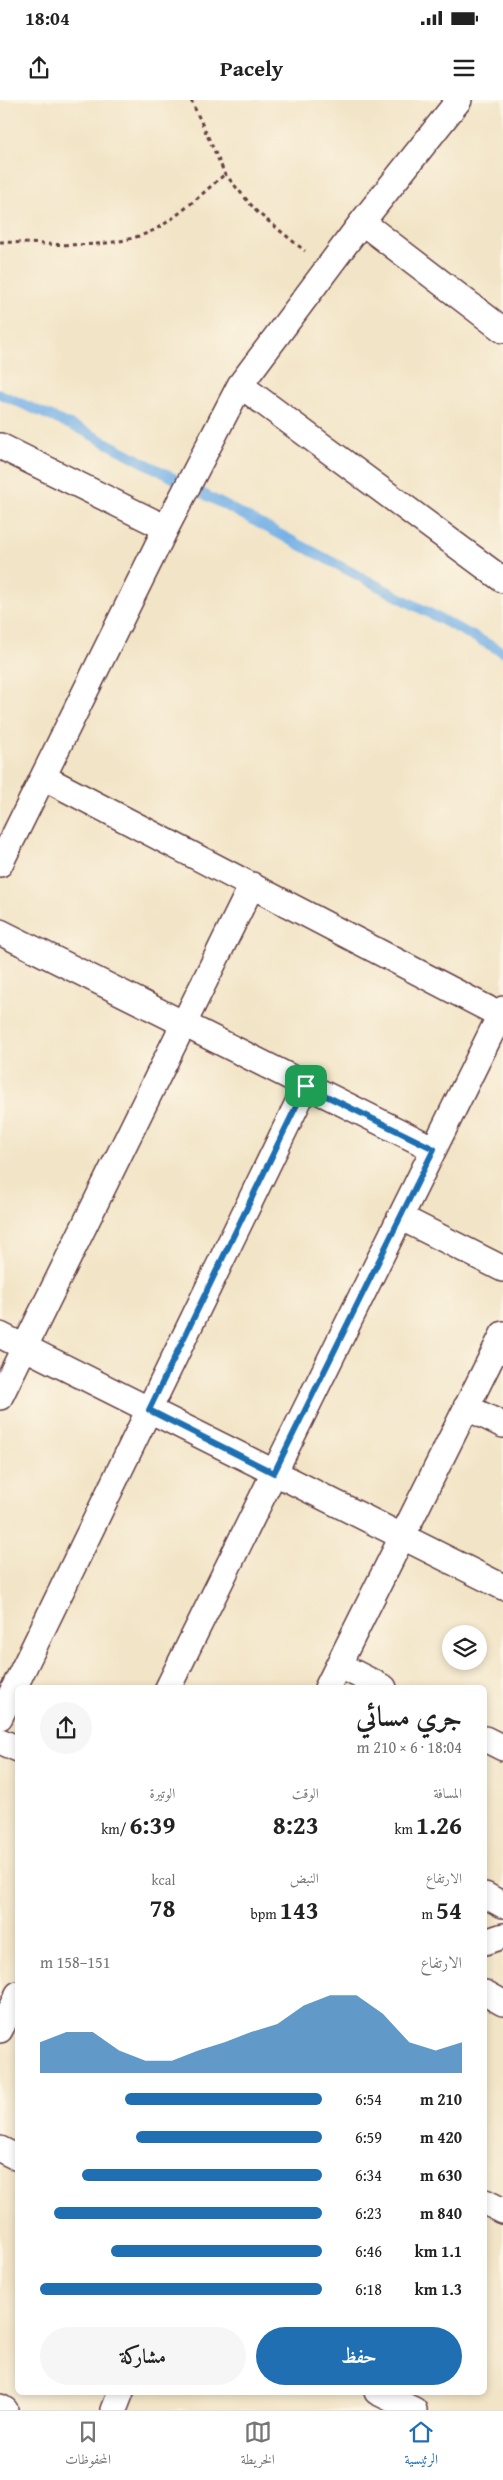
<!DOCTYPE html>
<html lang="ar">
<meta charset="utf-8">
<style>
body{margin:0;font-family:"Gentium Book Plus",Amiri,serif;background:#f6f6f6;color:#222;direction:rtl;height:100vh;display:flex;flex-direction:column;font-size:19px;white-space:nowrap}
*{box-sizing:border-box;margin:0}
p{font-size:16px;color:#767676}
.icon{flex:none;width:28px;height:28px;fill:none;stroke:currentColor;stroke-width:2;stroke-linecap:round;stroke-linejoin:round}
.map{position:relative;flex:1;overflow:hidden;direction:ltr}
.panel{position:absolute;left:15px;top:1585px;width:472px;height:710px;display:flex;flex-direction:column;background:#fff;border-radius:8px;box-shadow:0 2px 8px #0003;direction:rtl}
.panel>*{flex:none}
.tools{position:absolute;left:442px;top:1525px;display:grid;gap:10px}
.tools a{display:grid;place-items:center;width:45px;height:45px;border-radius:50%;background:#fff;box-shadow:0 2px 8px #0003;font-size:25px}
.pin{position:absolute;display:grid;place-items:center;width:42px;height:42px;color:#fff;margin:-21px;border-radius:10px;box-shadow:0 2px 8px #0006}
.round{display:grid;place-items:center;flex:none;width:52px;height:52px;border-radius:26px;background:#f6f6f6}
.headline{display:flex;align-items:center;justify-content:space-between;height:85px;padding:0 25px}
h1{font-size:28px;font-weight:600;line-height:38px}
.metrics{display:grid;grid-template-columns:repeat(3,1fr);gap:8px;height:85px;padding:5px 25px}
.metrics div{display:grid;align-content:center}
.metrics b{font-size:25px;font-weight:600}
.metrics small{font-size:14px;font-weight:400}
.metrics p{font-size:14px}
.chart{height:140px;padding:10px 25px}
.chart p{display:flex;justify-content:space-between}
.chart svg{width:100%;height:90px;margin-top:5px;fill:#1f6fb2;opacity:.7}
.primary-button{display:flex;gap:10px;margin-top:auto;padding:10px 25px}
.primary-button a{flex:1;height:58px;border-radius:30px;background:#1f6fb2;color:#fff;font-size:20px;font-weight:600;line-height:58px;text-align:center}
.primary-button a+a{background:#f6f6f6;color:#222}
ul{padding:0 25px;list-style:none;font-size:16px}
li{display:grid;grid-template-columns:80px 60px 1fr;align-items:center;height:38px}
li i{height:12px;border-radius:6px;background:#1f6fb2}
.status{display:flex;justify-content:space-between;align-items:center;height:35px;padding:0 25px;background:#fff;direction:ltr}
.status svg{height:14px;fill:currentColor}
header{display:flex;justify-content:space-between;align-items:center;height:65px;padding:0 25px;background:#fff;font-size:22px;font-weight:600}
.menu{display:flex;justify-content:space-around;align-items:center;height:70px;border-top:1px solid #e0e0e0;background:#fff;font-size:14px;color:#767676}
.menu a{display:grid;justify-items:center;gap:2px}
.menu .selected{color:#1f6fb2}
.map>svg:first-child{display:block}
</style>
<div class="status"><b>18:04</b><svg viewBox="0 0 49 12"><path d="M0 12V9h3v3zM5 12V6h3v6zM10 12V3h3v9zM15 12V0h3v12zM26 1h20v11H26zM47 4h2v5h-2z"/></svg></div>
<header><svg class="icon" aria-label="menu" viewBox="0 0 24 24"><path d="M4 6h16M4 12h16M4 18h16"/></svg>Pacely<svg class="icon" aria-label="share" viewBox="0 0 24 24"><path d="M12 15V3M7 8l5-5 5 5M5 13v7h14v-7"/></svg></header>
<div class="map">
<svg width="503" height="2310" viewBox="0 0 503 2310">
<rect width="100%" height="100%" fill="#fcf5e5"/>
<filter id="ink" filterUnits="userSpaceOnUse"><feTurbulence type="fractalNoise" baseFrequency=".02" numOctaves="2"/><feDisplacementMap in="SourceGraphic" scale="10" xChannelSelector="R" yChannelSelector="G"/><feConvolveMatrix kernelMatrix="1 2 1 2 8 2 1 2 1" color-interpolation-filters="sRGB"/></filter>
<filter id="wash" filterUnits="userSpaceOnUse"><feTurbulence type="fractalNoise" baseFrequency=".0096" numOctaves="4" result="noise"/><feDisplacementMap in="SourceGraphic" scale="20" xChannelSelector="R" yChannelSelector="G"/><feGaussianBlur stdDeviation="1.12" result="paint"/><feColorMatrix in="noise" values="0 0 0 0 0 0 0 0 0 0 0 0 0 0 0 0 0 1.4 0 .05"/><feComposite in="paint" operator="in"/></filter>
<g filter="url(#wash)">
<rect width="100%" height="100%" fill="#f2e4c6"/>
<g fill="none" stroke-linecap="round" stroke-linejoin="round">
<!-- stream -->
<path stroke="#75b0e6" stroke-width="10" d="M0,294L86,332L503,552"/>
</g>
</g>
<g filter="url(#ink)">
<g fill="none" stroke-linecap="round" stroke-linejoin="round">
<!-- minor casing -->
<g stroke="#633d42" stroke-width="28">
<path id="minor" d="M362,122L503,230
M240,285L503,480
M0,346L166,428
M43,677L500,915
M0,764L166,428L240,285L362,122L459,0
M0,832L434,1049
M400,1117L503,1169
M0,1235L503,1487
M0,1297L252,785
M466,1307L503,1325
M339,1565L384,1588
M168,1588L503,909
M327,1588L503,1234
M0,1617L306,986
M485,1639L503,1648
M0,1641L18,1649
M485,1795L503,1805
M485,1842L503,1836
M485,1893L503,1903
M0,1930L18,1894
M0,2049L18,2058
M485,2102L503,2111
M377,2292L414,2310
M0,2307L5,2310
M114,2310L121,2292"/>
</g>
<!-- path -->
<path stroke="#633d42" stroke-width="3" stroke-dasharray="4 4" stroke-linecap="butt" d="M191,0L225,74L257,112L305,151
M0,142C49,143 106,152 152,131C175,120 205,91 225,74"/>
<!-- minor -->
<use href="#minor" stroke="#fff" stroke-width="25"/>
</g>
</g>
<g fill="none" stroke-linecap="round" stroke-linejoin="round" filter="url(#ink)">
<!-- route casing -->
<g stroke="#fff" stroke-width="10">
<path id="route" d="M306,986L434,1049L274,1373L149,1310Z"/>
</g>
<!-- route -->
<use href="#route" stroke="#1f6fb2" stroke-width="6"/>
</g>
</svg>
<div class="tools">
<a><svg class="icon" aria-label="layers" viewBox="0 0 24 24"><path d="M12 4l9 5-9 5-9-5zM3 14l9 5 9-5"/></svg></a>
</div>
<div class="pin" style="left:306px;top:986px;background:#1e9e55"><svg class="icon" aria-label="arrive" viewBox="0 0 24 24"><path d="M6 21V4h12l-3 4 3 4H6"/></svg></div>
<section class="panel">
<div class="headline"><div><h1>جري مسائي</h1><p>18:04 · 6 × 210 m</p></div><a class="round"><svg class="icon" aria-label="share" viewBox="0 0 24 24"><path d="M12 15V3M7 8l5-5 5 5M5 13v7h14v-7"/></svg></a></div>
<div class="metrics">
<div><p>المسافة</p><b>1.26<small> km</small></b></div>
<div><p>الوقت</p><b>8:23</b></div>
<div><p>الوتيرة</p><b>6:39<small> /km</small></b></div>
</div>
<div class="metrics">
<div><p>الارتفاع</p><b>54<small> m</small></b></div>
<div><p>النبض</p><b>143<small> bpm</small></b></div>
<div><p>kcal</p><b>78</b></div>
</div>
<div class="chart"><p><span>الارتفاع</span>151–158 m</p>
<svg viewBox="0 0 160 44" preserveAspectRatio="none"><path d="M0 44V29L10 24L20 24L30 33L40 38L50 38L60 33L70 29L80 24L90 20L100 11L110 6L120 6L130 15L140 29L150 33L160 29V44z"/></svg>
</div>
<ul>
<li><b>210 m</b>6:54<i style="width:70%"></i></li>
<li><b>420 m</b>6:59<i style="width:66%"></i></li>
<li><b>630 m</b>6:34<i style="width:85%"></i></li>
<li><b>840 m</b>6:23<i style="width:95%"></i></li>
<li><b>1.1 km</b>6:46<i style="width:75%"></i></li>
<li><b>1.3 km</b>6:18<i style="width:100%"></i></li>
</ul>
<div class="primary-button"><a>حفظ</a><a>مشاركة</a></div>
</section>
</div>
<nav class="menu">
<a class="selected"><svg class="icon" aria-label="home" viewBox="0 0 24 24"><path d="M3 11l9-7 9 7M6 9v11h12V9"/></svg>الرئيسية</a>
<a><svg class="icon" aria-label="map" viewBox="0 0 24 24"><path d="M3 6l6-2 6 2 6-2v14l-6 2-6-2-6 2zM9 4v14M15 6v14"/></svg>الخريطة</a>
<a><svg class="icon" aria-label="saved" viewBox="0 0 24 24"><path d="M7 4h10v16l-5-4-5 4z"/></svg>المحفوظات</a>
</nav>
